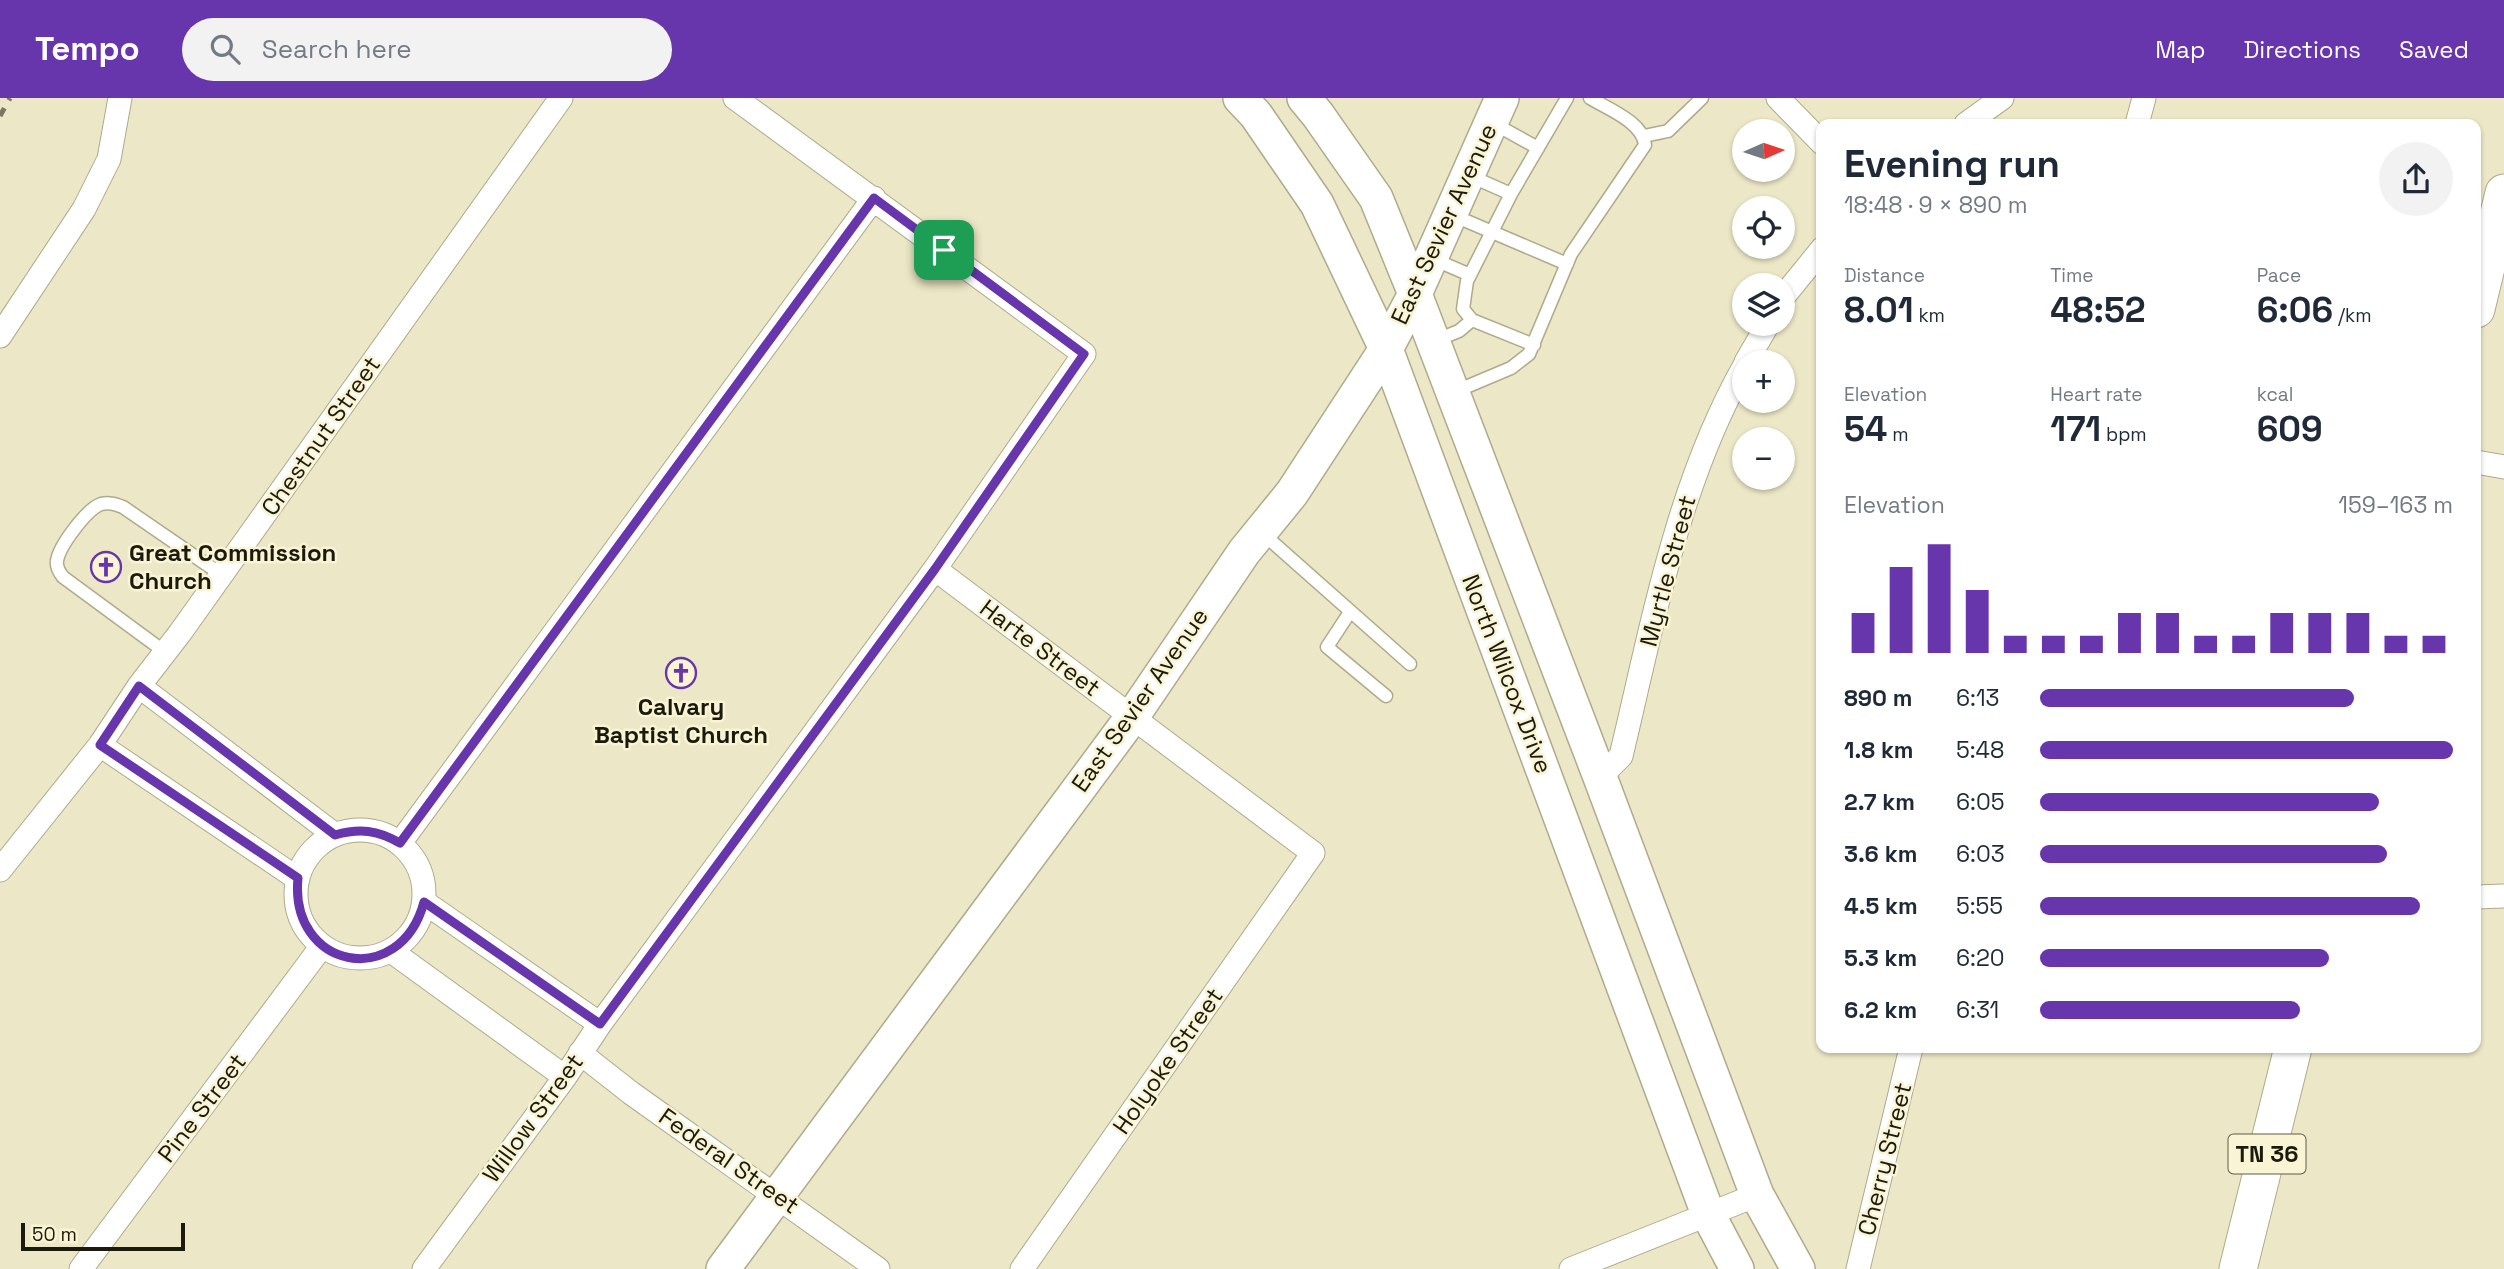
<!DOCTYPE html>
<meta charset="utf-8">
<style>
body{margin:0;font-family:"Space Grotesk",sans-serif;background:#f2f2f3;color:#1f2937;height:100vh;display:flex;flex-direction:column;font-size:26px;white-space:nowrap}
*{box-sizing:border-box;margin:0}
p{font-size:23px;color:#747a83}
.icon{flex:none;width:38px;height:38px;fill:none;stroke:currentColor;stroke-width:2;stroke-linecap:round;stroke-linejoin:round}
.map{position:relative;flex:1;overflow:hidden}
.details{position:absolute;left:1816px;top:21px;width:665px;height:934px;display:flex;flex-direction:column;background:#fff;border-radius:14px;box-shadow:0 2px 5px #0004}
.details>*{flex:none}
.needle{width:46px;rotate:87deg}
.tools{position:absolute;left:1732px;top:21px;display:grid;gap:14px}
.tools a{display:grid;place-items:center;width:63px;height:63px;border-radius:50%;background:#fff;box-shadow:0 2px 5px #0004;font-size:35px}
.scale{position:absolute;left:21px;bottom:18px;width:164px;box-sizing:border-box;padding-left:7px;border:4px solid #1c1a0e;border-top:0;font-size:19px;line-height:24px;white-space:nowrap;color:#1c1a0e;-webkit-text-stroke:5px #f9f4d3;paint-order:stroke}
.pin{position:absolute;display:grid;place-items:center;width:60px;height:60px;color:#fff;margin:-30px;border-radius:14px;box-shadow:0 4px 10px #0006}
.round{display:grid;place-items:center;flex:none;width:74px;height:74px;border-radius:37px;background:#f2f2f3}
.head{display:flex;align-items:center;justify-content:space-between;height:119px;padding:0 28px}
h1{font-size:38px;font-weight:800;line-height:52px}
.stats{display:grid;grid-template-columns:repeat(3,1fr);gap:10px;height:119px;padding:7px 28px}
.stats div{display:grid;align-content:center}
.stats b{font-size:35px;font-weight:800}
.stats small{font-size:19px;font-weight:400}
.stats p{font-size:19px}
.chart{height:196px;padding:14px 28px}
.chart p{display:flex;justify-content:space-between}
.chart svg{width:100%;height:126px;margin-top:7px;stroke:#6735ac;stroke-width:6}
ul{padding:0 28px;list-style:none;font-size:23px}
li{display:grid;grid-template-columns:112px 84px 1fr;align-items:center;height:52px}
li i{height:18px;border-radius:9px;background:#6735ac}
header{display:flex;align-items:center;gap:42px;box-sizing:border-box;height:98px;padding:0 35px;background:#6735ac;color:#fff}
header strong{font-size:33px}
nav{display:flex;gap:38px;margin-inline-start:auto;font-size:24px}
.search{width:490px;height:63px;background:#f2f2f3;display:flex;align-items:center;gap:18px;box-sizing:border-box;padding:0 24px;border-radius:38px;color:#747a83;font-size:26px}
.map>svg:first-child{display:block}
</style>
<header>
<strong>Tempo</strong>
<div class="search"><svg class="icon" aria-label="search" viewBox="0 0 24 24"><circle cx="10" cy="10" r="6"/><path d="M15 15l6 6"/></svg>Search here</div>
<nav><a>Map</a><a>Directions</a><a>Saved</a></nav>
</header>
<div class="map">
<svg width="2504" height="1171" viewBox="0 0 2504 1171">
<rect width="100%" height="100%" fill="#ece7c6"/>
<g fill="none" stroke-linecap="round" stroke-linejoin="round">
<!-- lane casing -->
<g stroke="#afaa8b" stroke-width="15">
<path id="lane" d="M1491,24L1538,50
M1644,38L1668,33L1702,0
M1468,77L1511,96
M1450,116L1567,166
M1431,160L1470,177
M1434,243L1459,233L1472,222
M1534,247L1472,222L1463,211L1467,183L1511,96L1567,0
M1454,294L1511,270L1529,256L1571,156L1645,47C1643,24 1608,11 1590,0
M1261,434L1410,566
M1350,514L1327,549L1386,598
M165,554L63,479C59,474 56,469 57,463C59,448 87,411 101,406C109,404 115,406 123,409L222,477"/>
</g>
<!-- street casing -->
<g stroke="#afaa8b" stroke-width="25">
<path id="street" d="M1778,0L1822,45
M1966,26L2002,0
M2137,26L2144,0
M1783,199L1822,151
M0,238L84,111L109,61L120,0
M1746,264L1768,226
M2476,364L2504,369
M935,471L1313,755L1022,1171
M139,588L335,737
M100,647L298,781
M1600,679L1621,658C1653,525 1677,387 1745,267
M296 796a64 64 0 1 1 128 0a64 64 0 1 1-128 0Z
M400,745L874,100
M0,772L100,647L139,588L180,535L561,0
M2476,799L2504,798
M424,804L600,926
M391,853L565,979
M580,955L631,995L878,1171
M81,1171L322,848
M424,1171L565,979L600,926L935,471L1084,256L735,0
M1571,1171L1757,1097
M1858,1171L1911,950"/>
</g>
<!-- secondary casing -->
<g stroke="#afaa8b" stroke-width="36">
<path id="secondary" d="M1240,0L1256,17L1317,106L1386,251L1708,1116L1737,1171
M1304,0L1318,17L1376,100L1415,196L1600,679L1757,1097L1798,1171
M723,1171L1132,619L1244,454L1292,395L1386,251L1415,196L1502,0"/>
</g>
<!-- primary casing -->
<g stroke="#afaa8b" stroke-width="39">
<path id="primary" d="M2476,211L2504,95
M2238,1171L2293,950"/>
</g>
<!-- lane -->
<use href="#lane" stroke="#fff" stroke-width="12"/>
<!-- street -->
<use href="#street" stroke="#fff" stroke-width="23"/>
<!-- secondary -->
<use href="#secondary" stroke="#fff" stroke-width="33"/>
<!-- primary -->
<use href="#primary" stroke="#fff" stroke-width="37"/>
<!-- rail -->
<path stroke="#7b7762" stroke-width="5" stroke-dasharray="9 9" stroke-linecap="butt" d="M0,18L10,0"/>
</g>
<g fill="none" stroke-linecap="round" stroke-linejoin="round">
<!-- route casing -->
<g stroke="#fff" stroke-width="14">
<path id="route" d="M874,100L1084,256L935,471L600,926L424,804C400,893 289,871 298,780L100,647L139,588L335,737C360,730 377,732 400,745Z"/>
</g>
<!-- route -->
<use href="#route" stroke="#6735ac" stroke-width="9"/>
</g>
<!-- icons -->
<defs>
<g id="church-ring" transform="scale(1.575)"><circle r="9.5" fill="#f9f4d3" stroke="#6735ac" stroke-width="1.5"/><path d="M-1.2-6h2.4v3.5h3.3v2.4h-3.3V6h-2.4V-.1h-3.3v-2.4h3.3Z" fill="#6735ac"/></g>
</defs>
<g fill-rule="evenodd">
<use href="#church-ring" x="106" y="469"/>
<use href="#church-ring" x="681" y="575"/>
</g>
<g text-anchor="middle" stroke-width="5" stroke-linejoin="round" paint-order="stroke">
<!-- shield labels -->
<rect fill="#f9f4d3" stroke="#5e5b49" stroke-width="2" x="2228.5" y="1036.5" width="77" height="39" rx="5"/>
<g font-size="23" font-weight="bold" fill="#1c1a0e">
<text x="2267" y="1064">TN 36</text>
</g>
<!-- street labels -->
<g font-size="24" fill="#1c1a0e" stroke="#f9f4d3">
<text transform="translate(1444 126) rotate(-65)" y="8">East Sevier Avenue</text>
<text transform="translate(321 338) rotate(-55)" y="8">Chestnut Street</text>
<text transform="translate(1668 473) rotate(-75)" y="8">Myrtle Street</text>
<text transform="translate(1040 550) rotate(37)" y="8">Harte Street</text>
<text transform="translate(1507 576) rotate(69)" y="8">North Wilcox Drive</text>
<text transform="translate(1140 602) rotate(-55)" y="8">East Sevier Avenue</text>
<text transform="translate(1168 963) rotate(-55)" y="8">Holyoke Street</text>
<text transform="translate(202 1010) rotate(-53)" y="8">Pine Street</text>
<text transform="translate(533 1020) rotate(-54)" y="8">Willow Street</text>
<text transform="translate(1885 1061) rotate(-76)" y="8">Cherry Street</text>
<text transform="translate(729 1063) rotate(35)" y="8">Federal Street</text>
</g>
<!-- poi labels -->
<g font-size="24" font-weight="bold" fill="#1c1a0e" stroke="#f9f4d3" text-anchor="start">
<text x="129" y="463">Great Commission<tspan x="129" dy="28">Church</tspan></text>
<text x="681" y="617" text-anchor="middle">Calvary<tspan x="681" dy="28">Baptist Church</tspan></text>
</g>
</g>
</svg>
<div class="tools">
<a><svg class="needle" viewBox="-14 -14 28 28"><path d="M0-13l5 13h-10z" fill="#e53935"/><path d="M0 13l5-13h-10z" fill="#747a83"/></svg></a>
<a><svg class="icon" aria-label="locate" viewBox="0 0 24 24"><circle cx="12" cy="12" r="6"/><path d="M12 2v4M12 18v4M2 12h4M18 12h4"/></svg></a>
<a><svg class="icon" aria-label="layers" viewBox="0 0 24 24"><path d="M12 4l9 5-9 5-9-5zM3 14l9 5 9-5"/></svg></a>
<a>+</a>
<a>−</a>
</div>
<div class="scale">50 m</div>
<div class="pin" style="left:944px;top:152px;background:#1e9e55"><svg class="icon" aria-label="arrive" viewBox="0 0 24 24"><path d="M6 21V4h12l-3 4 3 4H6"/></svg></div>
<section class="details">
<div class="head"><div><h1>Evening run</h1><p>18:48 · 9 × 890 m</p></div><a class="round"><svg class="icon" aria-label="share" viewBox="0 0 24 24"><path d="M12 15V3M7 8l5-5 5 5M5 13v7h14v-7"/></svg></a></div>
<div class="stats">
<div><p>Distance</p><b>8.01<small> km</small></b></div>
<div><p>Time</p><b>48:52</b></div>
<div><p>Pace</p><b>6:06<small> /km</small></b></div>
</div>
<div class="stats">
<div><p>Elevation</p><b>54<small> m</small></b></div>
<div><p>Heart rate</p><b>171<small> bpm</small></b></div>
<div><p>kcal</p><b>609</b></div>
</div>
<div class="chart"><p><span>Elevation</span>159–163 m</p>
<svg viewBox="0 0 160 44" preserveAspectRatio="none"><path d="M5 44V30M15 44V14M25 44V6M35 44V22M45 44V38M55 44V38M65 44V38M75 44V30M85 44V30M95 44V38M105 44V38M115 44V30M125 44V30M135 44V30M145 44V38M155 44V38"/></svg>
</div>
<ul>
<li><b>890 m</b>6:13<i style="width:76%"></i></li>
<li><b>1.8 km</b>5:48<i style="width:100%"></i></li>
<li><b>2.7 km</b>6:05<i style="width:82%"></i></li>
<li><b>3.6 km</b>6:03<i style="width:84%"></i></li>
<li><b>4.5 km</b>5:55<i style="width:92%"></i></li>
<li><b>5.3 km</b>6:20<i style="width:70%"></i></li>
<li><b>6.2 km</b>6:31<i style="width:63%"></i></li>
</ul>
</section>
</div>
